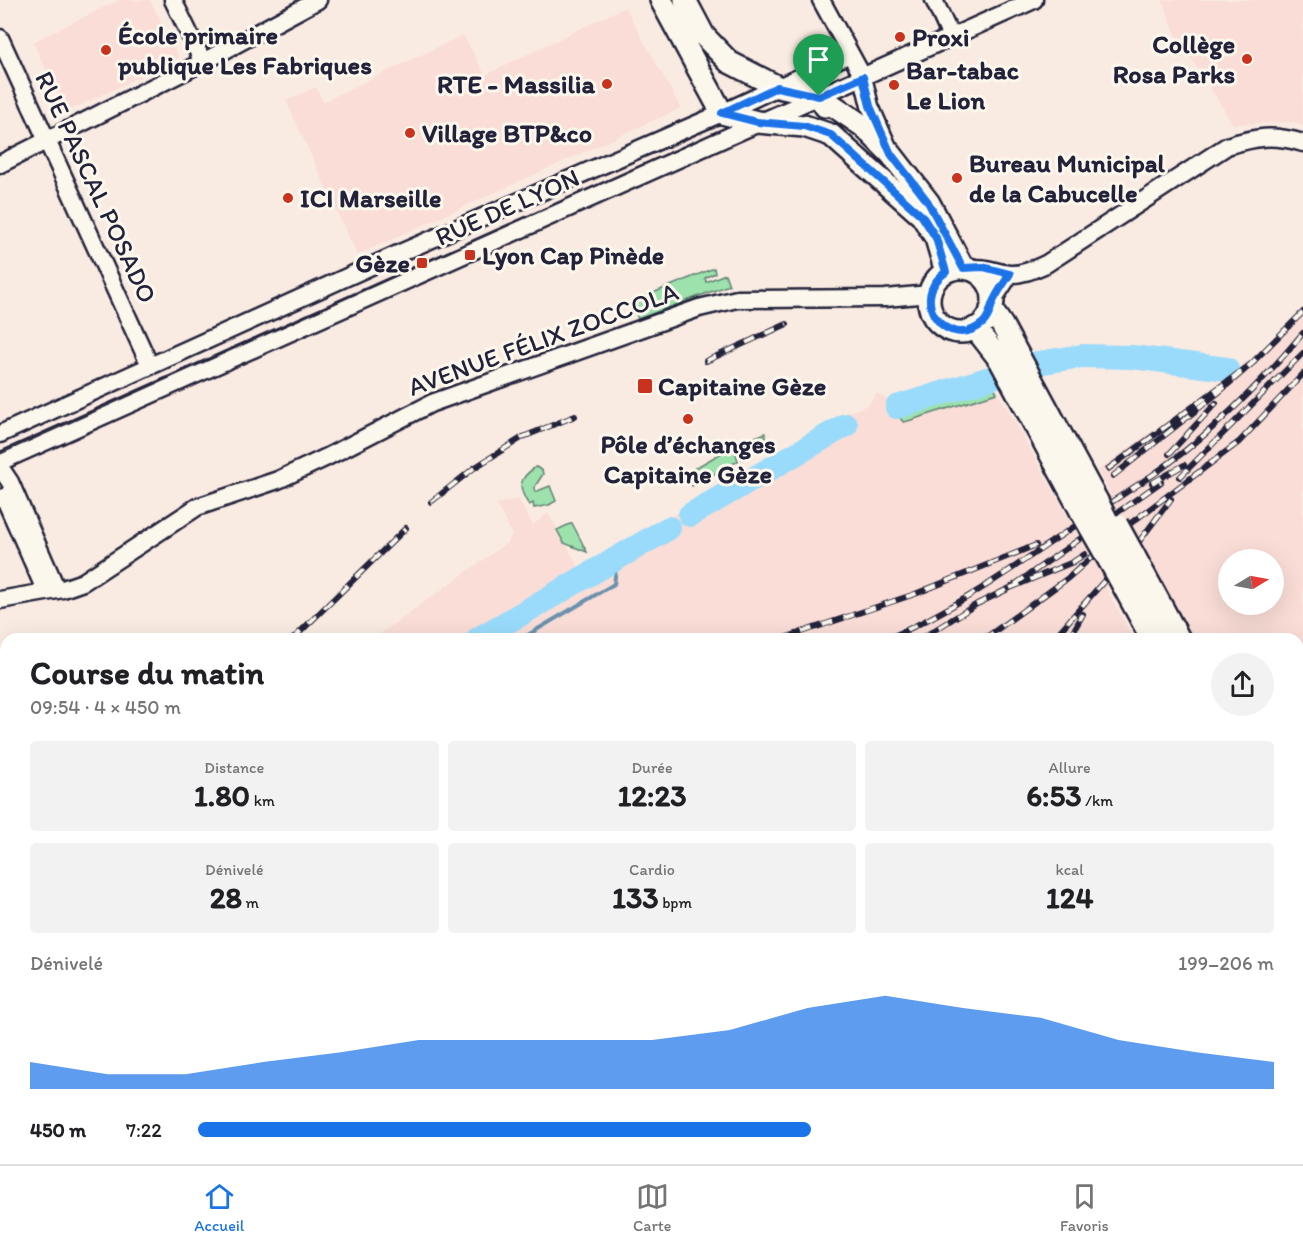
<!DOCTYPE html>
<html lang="fr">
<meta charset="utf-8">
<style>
body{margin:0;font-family:Itim,sans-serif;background:#f2f2f2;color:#202124;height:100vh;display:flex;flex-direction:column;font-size:22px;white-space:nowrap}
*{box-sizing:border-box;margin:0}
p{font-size:20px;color:#757577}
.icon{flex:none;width:33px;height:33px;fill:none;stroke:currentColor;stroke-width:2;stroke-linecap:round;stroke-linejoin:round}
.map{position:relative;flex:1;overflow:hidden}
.side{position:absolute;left:0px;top:633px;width:1304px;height:531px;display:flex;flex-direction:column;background:#fff;border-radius:18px 18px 0 0;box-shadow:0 6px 24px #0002}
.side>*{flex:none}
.needle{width:39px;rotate:80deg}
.tools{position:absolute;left:1218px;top:549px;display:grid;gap:12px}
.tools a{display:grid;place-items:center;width:66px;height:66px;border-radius:50%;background:#fff;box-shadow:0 6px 24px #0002;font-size:30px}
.pin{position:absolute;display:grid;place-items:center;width:51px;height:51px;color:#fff;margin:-62px -26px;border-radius:50% 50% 50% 0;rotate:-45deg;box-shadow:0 0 6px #0007}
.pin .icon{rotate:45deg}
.round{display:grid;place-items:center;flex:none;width:63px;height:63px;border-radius:32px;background:#f2f2f2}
.summary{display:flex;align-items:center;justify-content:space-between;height:102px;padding:0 30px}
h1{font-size:33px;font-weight:800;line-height:45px}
.metrics{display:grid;grid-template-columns:repeat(3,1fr);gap:9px;height:102px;padding:6px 30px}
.metrics div{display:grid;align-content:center;border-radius:6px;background:#f2f2f2;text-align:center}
.metrics b{font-size:30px;font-weight:800}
.metrics small{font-size:16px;font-weight:400}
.metrics p{font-size:16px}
.chart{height:168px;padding:12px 30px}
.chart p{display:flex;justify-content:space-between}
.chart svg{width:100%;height:108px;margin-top:6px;fill:#1a73e8;opacity:.7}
ul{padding:0 30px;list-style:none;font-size:20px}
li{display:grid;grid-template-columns:96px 72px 1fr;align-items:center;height:45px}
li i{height:15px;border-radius:8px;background:#1a73e8}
.tab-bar{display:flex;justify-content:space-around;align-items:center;height:84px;border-top:2px solid #e0e0e0;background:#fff;font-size:16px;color:#757577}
.tab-bar a{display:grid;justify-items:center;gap:3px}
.tab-bar .selected{color:#1a73e8}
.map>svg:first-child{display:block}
</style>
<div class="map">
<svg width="1303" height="1164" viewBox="0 0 1303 1164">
<rect width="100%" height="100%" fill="#faebe2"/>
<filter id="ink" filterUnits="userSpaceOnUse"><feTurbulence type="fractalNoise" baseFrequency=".0167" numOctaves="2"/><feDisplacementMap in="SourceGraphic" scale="12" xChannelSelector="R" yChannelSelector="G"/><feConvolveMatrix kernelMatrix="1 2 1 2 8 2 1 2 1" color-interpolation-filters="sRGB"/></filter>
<g filter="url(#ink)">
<!-- built -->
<path fill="#f9ddd6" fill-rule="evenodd" d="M119,0H150L179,58L66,112L33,42Z
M1162,0H1303V126L1294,122L1233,124L1177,36Z
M625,7L681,108L357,255L286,101L316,87L323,102L463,35L485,75Z
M1303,309V687L1298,690V639H1192L1143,548L1106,588L1134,639H373L508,542L512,534L496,504L518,499L533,525L548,513L581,571L766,459L849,412L868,405L877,393L887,400L894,398L898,415L903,422L997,393L1006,406L1069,519L1110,493L1097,471L1238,369L1289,325ZM1228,560H1274V604H1228Z
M1303,719V805L1298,795V722Z
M6,906V1158H1298V936L1303,946V1164H0V910Z"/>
<!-- green -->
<path fill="#9de1ad" stroke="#608274" stroke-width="1.5" d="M714,268L715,273L705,278L706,282L725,274L729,285L638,319L631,302Z
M994,387L997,393L908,421L903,422L898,415Z
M765,433L768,445L742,459L738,444Z
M734,446L738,461L692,486L686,473Z
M536,467L542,470L543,474L534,488L535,492L550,486L556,501L549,505L534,508L533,503L529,505C518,488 517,479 536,467Z
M572,523L587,552L564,543L557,530Z"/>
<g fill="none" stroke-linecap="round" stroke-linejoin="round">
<!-- stream -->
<path stroke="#6a91ae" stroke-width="4" d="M521,639L614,584L616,569L630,551"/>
<!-- river -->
<path stroke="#9adbfb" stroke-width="24" d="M897,407L1038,363L1082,356L1132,357L1227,369
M690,515L846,425
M478,639L669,528"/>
<!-- minor casing -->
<g stroke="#22223b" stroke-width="21">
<path id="minor" d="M173,0L203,62
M821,0L863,77L870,106L888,147
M934,0L951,37
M0,38L146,357
M0,164L203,62L318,0
M967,269C988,266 992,272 1009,274C1022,275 1034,269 1046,264L1227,146C1255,137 1273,134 1303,143
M993,300L1010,274
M0,434L400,253L722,113L850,54
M0,462L1034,0
M0,467L10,482L57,590
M4,497L46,592
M1136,554L1182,639
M0,600L63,589L83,582L197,507L278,480L327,457L432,403L699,308L737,299L885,298L930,294"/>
</g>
<!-- major casing -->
<g stroke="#22223b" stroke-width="26">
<path id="major" d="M661,0L722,113L757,122L804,126L831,135L922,216L936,238L946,272
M685,0L704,36L729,62L778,87L819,96L863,126L891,154L929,203L963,268
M812,71L819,96L825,106
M929 300a32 32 0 1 1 64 0a32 32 0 1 1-64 0Z
M991,309L1002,325L1097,501
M975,328L1000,360L1081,511
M1129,564L1169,639
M1118,576L1152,639
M1298,885L1303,895"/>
</g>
<!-- minor -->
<use href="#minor" stroke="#fbf7ec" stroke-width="16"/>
<!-- major -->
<use href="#major" stroke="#fbf7ec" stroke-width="21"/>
<!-- tram -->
<path stroke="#22223b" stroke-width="1.5" d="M0,454L703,138"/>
<!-- rail casing -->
<g stroke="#22223b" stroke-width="6">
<path id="rail" d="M706,361L787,324
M1248,367L1303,312
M1169,454L1216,403
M1108,469L1254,362L1218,393L1113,476
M1180,477L1303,353
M1152,483L1184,465
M431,502L474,468L523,437L575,416
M1010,588L1073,562L1085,554
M293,639L406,528
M781,639L915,594L1036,545
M887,639C950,612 1006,573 1063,534C1093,514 1124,494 1154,474C1210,435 1259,386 1303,333
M920,639L977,604L1010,588L1161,482
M984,639L1068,578L1127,526L1239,442L1303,374
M1053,639L1141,539L1171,499
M1069,639L1083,614
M0,887L6,883
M0,1062L6,1059
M0,1081L6,1078
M0,1100L6,1097
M0,1120L6,1117
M0,1138L6,1135
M0,1148L6,1145
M6,1164L18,1158
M23,1164L35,1158
M44,1164L57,1158
M73,1164L81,1158
M99,1164L104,1158
M112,1164L118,1158
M161,1164L166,1158
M235,1164L240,1158
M301,1164L307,1158
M421,1164L430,1158
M437,1164L446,1158"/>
</g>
<!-- rail -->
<use href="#rail" stroke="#fbf7ec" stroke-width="4" stroke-dasharray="11" stroke-linecap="butt"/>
<!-- minor-bridge casing -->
<g stroke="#22223b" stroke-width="21" stroke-linecap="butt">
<path id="minor-bridge" d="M1119,523L1136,554"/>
</g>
<!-- major-bridge casing -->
<g stroke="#22223b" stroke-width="26" stroke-linecap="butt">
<path id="major-bridge" d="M1097,501L1129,564
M1081,511L1118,576"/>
</g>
<!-- minor-bridge -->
<use href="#minor-bridge" stroke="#fbf7ec" stroke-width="16"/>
<!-- major-bridge -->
<use href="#major-bridge" stroke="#fbf7ec" stroke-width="21"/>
</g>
</g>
<g fill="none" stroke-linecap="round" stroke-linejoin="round" filter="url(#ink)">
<!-- route casing -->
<g stroke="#fff" stroke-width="12">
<path id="route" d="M863,77L870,106L891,154L928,202L963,268L983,267L1010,274C1005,282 999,290 995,298C990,306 991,316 983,323C949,353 906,300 946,272L936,238L922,216L831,135L804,126L757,122L722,113L777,87L819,96Z"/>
</g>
<!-- route -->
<use href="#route" stroke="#1a73e8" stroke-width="8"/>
</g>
<!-- markers -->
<g fill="#c8321e" stroke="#fbf7ec" stroke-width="2">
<circle cx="900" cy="37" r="6"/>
<circle cx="106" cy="50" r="6"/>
<circle cx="1247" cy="59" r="6"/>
<circle cx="607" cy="84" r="6"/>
<circle cx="894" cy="85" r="6"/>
<circle cx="410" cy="133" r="6"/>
<circle cx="957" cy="178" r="6"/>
<circle cx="288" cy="198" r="6"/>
<rect x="464" y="249" width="12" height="12" rx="3"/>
<rect x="416" y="257" width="12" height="12" rx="3"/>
<rect x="637" y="378" width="16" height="16" rx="3"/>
<circle cx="688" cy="419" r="6"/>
</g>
<g text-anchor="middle" stroke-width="6" stroke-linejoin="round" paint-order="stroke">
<!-- poi labels -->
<g font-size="26" font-weight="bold" fill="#22223b" stroke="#fbf7ec" text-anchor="start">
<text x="118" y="44">École primaire<tspan x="118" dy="30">publique Les Fabriques</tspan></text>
<text x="912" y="46">Proxi</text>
<text x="1235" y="53" text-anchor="end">Collège<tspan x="1235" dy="30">Rosa Parks</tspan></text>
<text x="906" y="79">Bar-tabac<tspan x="906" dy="30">Le Lion</tspan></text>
<text x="595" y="93" text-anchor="end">RTE - Massilia</text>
<text x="422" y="142">Village BTP&amp;co</text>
<text x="969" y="172">Bureau Municipal<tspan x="969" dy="30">de la Cabucelle</tspan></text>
<text x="300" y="207">ICI Marseille</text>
<text x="482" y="264">Lyon Cap Pinède</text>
<text x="410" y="272" text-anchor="end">Gèze</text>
<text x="658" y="395">Capitaine Gèze</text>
<text x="688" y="453" text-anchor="middle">Pôle d’échanges<tspan x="688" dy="30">Capitaine Gèze</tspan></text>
</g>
<!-- street labels -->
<g font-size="26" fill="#22223b" stroke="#fbf7ec">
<text transform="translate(96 187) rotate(65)" y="9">RUE PASCAL POSADO</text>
<text transform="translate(507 207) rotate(-24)" y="9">RUE DE LYON</text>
<text transform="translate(543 339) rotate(-20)" y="9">AVENUE FÉLIX ZOCCOLA</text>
</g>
</g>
</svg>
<div class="tools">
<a><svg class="needle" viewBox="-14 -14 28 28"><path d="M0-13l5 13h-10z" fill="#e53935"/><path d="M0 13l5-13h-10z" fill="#757577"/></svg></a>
</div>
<div class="pin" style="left:819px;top:96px;background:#1e9e55"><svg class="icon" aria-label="arrive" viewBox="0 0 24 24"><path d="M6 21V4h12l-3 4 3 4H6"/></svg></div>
<section class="side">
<div class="summary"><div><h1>Course du matin</h1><p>09:54 · 4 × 450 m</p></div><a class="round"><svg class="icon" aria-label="share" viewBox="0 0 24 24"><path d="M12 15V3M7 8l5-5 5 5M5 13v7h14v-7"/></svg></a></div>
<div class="metrics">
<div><p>Distance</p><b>1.80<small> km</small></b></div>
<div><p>Durée</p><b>12:23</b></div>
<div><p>Allure</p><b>6:53<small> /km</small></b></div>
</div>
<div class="metrics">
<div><p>Dénivelé</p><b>28<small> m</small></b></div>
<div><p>Cardio</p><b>133<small> bpm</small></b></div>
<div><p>kcal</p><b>124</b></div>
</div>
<div class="chart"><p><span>Dénivelé</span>199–206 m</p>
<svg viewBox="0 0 160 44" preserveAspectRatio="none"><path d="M0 44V33L10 38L20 38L30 33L40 29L50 24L60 24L70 24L80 24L90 20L100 11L110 6L120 11L130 15L140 24L150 29L160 33V44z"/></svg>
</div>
<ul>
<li><b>450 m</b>7:22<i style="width:57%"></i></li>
</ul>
</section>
</div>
<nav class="tab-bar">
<a class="selected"><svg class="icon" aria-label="home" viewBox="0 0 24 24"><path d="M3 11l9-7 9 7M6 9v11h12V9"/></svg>Accueil</a>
<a><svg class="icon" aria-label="map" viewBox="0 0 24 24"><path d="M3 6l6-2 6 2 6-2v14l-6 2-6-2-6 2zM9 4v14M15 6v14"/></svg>Carte</a>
<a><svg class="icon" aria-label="saved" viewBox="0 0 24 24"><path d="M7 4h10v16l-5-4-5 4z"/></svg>Favoris</a>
</nav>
